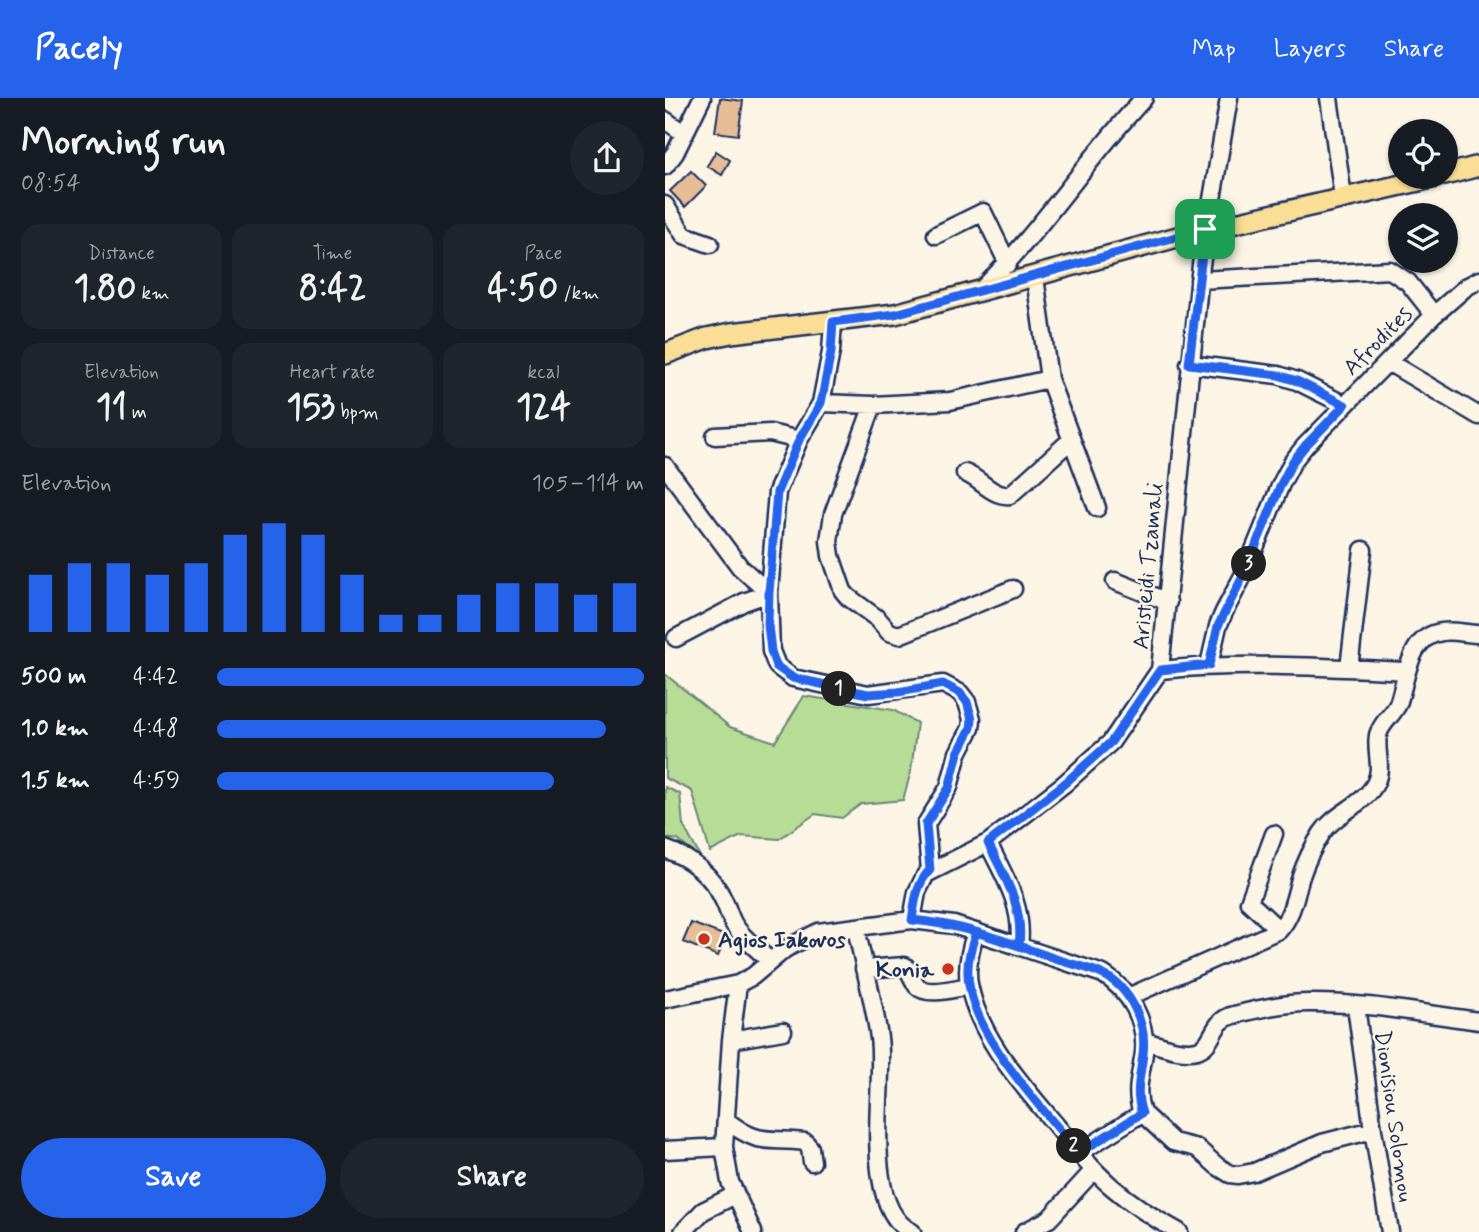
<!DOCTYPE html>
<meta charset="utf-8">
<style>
body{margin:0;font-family:Mynerve,sans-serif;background:#20242c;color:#f1f3f6;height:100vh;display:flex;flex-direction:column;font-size:26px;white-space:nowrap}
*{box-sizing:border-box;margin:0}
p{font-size:23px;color:#9ea1a6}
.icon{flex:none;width:38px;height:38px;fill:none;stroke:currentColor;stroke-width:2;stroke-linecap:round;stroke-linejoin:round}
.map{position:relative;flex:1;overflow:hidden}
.sheet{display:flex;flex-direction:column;background:#171b24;width:665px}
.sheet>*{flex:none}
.tools{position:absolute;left:723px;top:21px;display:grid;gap:14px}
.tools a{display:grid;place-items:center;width:70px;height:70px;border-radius:50%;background:#171b24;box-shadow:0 2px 5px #0004;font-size:35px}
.pin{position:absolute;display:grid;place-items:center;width:60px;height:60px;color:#fff;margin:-30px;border-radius:14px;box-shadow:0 4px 10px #0006}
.km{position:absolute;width:35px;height:35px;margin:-18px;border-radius:50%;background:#222;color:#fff;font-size:19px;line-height:35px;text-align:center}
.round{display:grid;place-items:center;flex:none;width:74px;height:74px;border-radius:37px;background:#20242c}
.overview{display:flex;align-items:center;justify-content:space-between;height:119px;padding:0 21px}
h1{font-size:38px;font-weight:700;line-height:52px}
.metrics{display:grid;grid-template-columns:repeat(3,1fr);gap:10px;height:119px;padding:7px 21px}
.metrics div{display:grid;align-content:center;border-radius:18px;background:#20242c;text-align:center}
.metrics b{font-size:35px;font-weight:700}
.metrics small{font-size:19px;font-weight:400}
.metrics p{font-size:19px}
.chart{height:196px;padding:14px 21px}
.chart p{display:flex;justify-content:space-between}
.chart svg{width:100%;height:126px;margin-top:7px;stroke:#2563eb;stroke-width:6}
.button{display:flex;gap:14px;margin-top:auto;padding:14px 21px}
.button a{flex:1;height:80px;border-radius:42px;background:#2563eb;color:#fff;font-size:28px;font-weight:700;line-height:80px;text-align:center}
.button a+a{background:#20242c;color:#f1f3f6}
ul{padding:0 21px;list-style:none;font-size:23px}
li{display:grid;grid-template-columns:112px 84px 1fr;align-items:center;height:52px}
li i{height:18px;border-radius:9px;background:#2563eb}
header{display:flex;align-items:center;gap:42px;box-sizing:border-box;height:98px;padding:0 35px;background:#2563eb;color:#fff}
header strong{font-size:33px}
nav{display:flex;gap:38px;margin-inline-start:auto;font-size:24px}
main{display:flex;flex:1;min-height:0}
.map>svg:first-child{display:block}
</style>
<header>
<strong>Pacely</strong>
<nav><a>Map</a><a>Layers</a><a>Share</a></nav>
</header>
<main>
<section class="sheet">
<div class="overview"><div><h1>Morning run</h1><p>08:54</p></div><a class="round"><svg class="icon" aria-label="share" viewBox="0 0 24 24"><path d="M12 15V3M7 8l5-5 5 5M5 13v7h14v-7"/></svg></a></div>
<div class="metrics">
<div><p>Distance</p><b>1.80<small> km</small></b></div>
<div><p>Time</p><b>8:42</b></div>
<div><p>Pace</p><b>4:50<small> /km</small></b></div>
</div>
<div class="metrics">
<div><p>Elevation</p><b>11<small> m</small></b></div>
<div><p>Heart rate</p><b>153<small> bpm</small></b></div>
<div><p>kcal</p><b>124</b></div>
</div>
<div class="chart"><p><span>Elevation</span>105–114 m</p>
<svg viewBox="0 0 160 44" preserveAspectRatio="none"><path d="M5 44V24M15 44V20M25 44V20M35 44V24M45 44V20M55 44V10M65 44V6M75 44V10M85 44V24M95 44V38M105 44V38M115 44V31M125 44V27M135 44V27M145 44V31M155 44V27"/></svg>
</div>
<ul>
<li><b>500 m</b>4:42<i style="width:100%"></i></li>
<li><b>1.0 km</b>4:48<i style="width:91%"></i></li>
<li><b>1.5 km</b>4:59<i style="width:79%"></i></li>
</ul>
<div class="button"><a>Save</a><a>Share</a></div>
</section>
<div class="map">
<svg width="814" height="1134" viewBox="0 0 814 1134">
<rect width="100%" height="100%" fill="#fcf5e5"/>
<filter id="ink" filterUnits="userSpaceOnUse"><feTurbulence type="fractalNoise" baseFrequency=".0143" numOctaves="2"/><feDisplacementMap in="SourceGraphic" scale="14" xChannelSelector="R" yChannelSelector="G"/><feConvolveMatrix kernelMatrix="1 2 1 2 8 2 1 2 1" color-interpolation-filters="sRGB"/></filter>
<g filter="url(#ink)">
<!-- green -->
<path fill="#b7dc96" stroke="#69867a" stroke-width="2" d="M0,576L65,629L110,644L139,598L228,612L252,625L246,673L238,702L196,706L177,720L150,716L114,741L76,738L45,754L27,693L0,680Z
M0,689L15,696L18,727L37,762L13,742L0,740Z"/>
<!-- building -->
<path fill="#e6bd97" stroke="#1b2f5e" stroke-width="2" d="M55,0L78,3L73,37L50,34Z
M51,53L65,62L57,77L42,68Z
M26,73L41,88L20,109L5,93Z
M26,825L61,838L53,858L18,844Z"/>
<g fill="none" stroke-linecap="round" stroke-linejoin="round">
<!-- minor casing -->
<g stroke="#1b2f5e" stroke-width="21">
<path id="minor" d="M664,0L678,99
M0,22L20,36
M0,68L10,55L37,0
M0,107L19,137L45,146
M271,137L318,114L343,166
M370,179L384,281L432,410
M534,182L725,172L743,184L769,217
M316,192C376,133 421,62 479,0
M168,224L166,254L156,305L134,342L112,394L104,495L106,553L112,568L128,580L203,596L278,586L295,595L302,604L307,621L306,630L293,655L284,689L261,726L265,772
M723,264L814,318
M524,266L613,277L632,283L680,307
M156,305L208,307L285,303L384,281
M208,307L168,416L164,443L166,458L178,493L183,499L213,521L224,534L234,537L348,491
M50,338L105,335L134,342
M0,368L75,469L104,495
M300,375C316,381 327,399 345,397L406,342
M450,483L503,504
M11,540L79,504L104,495
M544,567L553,528L559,514L580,474L616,386L628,363L640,348L769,217L801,189L814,182
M684,570L698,452
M495,572C577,564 659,569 741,573
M609,736L584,804L614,832
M323,745C340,780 359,808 354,848
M0,751C26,760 48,778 59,803C63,811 65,821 70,828C78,841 94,851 104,863
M247,822L252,794L261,776L323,745L399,686L446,644L495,572L536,167L564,0
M191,829C198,866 209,903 214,940C221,985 194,1109 247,1134
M311,834C305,851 301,868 304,886C314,940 356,985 390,1026C408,1048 426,1071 447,1089C468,1107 490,1121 514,1134
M199,871L240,868C246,874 247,882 252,888C262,899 291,890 304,888
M73,886L66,942L59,1049L65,1084L88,1134
M463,899L614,832C628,817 630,797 636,778C641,763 648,749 657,735C670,715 700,707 711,684C718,668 710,654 713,637C716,625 728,617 733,606C742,581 743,538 777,534C789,532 802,536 814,536
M0,901L73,886L88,878L120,851L153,834L247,822L289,827L438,876C465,893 482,923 479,955C476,977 469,993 477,1015L414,1055
M691,908L708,1032L725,1134
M66,942L118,933
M479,943C495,947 516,956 532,952C550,947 546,922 569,917C593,911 618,905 643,905C700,904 758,916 814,923
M477,1015L508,1044L532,1050L552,1068L565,1076L573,1077L589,1074L657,1045L708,1032
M62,1023C96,1049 102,1039 140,1044L145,1050L147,1064
M0,1052L59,1049
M18,1134L38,1113L70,1097
M359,1134L384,1121L429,1072"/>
</g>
<!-- major casing -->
<g stroke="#1b2f5e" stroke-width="24">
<path id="major" d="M780,77L814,68
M0,256L42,240L66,235L230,216L527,135L771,79"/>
</g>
<!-- minor -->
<use href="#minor" stroke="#fcf5e5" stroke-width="16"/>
<!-- major -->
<use href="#major" stroke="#fbde96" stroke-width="19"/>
</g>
</g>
<g fill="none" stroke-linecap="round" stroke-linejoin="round" filter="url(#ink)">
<!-- route casing -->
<g stroke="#fff" stroke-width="14">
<path id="route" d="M540,131L230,216L168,224L166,254L156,305L134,342L112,394L104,495L103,527L106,553L111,568L128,580L203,596L233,594L278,586L295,595L302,604L307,621L306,630L293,655L284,690L261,726L265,772C251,786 250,804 247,822C297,826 343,844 391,861C409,867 431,871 446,881C463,893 472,911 477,930C484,960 466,986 477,1015L414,1055C377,1009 305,937 303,876C302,861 307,847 311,834L314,835L354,848C359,808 340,780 323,745L399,686L446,644L495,572L544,567L553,528L580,474L616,386L628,363L640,348L680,307L632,283L613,277L524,266L540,131"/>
</g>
<!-- route -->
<use href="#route" stroke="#2563eb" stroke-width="9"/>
</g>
<!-- markers -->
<g fill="#c8321e" stroke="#fcf5e5" stroke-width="2.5">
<circle cx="39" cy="841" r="7"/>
<circle cx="283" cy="871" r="7"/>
</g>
<g text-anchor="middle" stroke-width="5" stroke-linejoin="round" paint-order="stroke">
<!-- street labels -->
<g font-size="23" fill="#1b2f5e" stroke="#fcf5e5">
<text transform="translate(712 242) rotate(-45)" y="8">Afrodites</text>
<text transform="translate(482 468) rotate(-85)" y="8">Aristeidi Tzamali</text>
<text transform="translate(730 1018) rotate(82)" y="8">Dionisiou Solomou</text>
</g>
<!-- poi labels -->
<g font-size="23" font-weight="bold" fill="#1b2f5e" stroke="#fcf5e5" text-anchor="start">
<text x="53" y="849">Agios Iakovos</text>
<text x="269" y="879" text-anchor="end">Konia</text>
</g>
</g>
</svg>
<div class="tools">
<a><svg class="icon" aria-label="locate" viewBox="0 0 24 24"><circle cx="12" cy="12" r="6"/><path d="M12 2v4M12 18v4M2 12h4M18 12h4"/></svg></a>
<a><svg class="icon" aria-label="layers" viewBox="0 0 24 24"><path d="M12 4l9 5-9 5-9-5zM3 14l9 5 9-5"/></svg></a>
</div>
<div class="pin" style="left:540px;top:131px;background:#1e9e55"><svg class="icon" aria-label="arrive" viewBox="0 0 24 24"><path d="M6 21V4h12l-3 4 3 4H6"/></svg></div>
<b class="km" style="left:174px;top:591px">1</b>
<b class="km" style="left:409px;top:1048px">2</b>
<b class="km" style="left:584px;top:466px">3</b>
</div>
</main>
